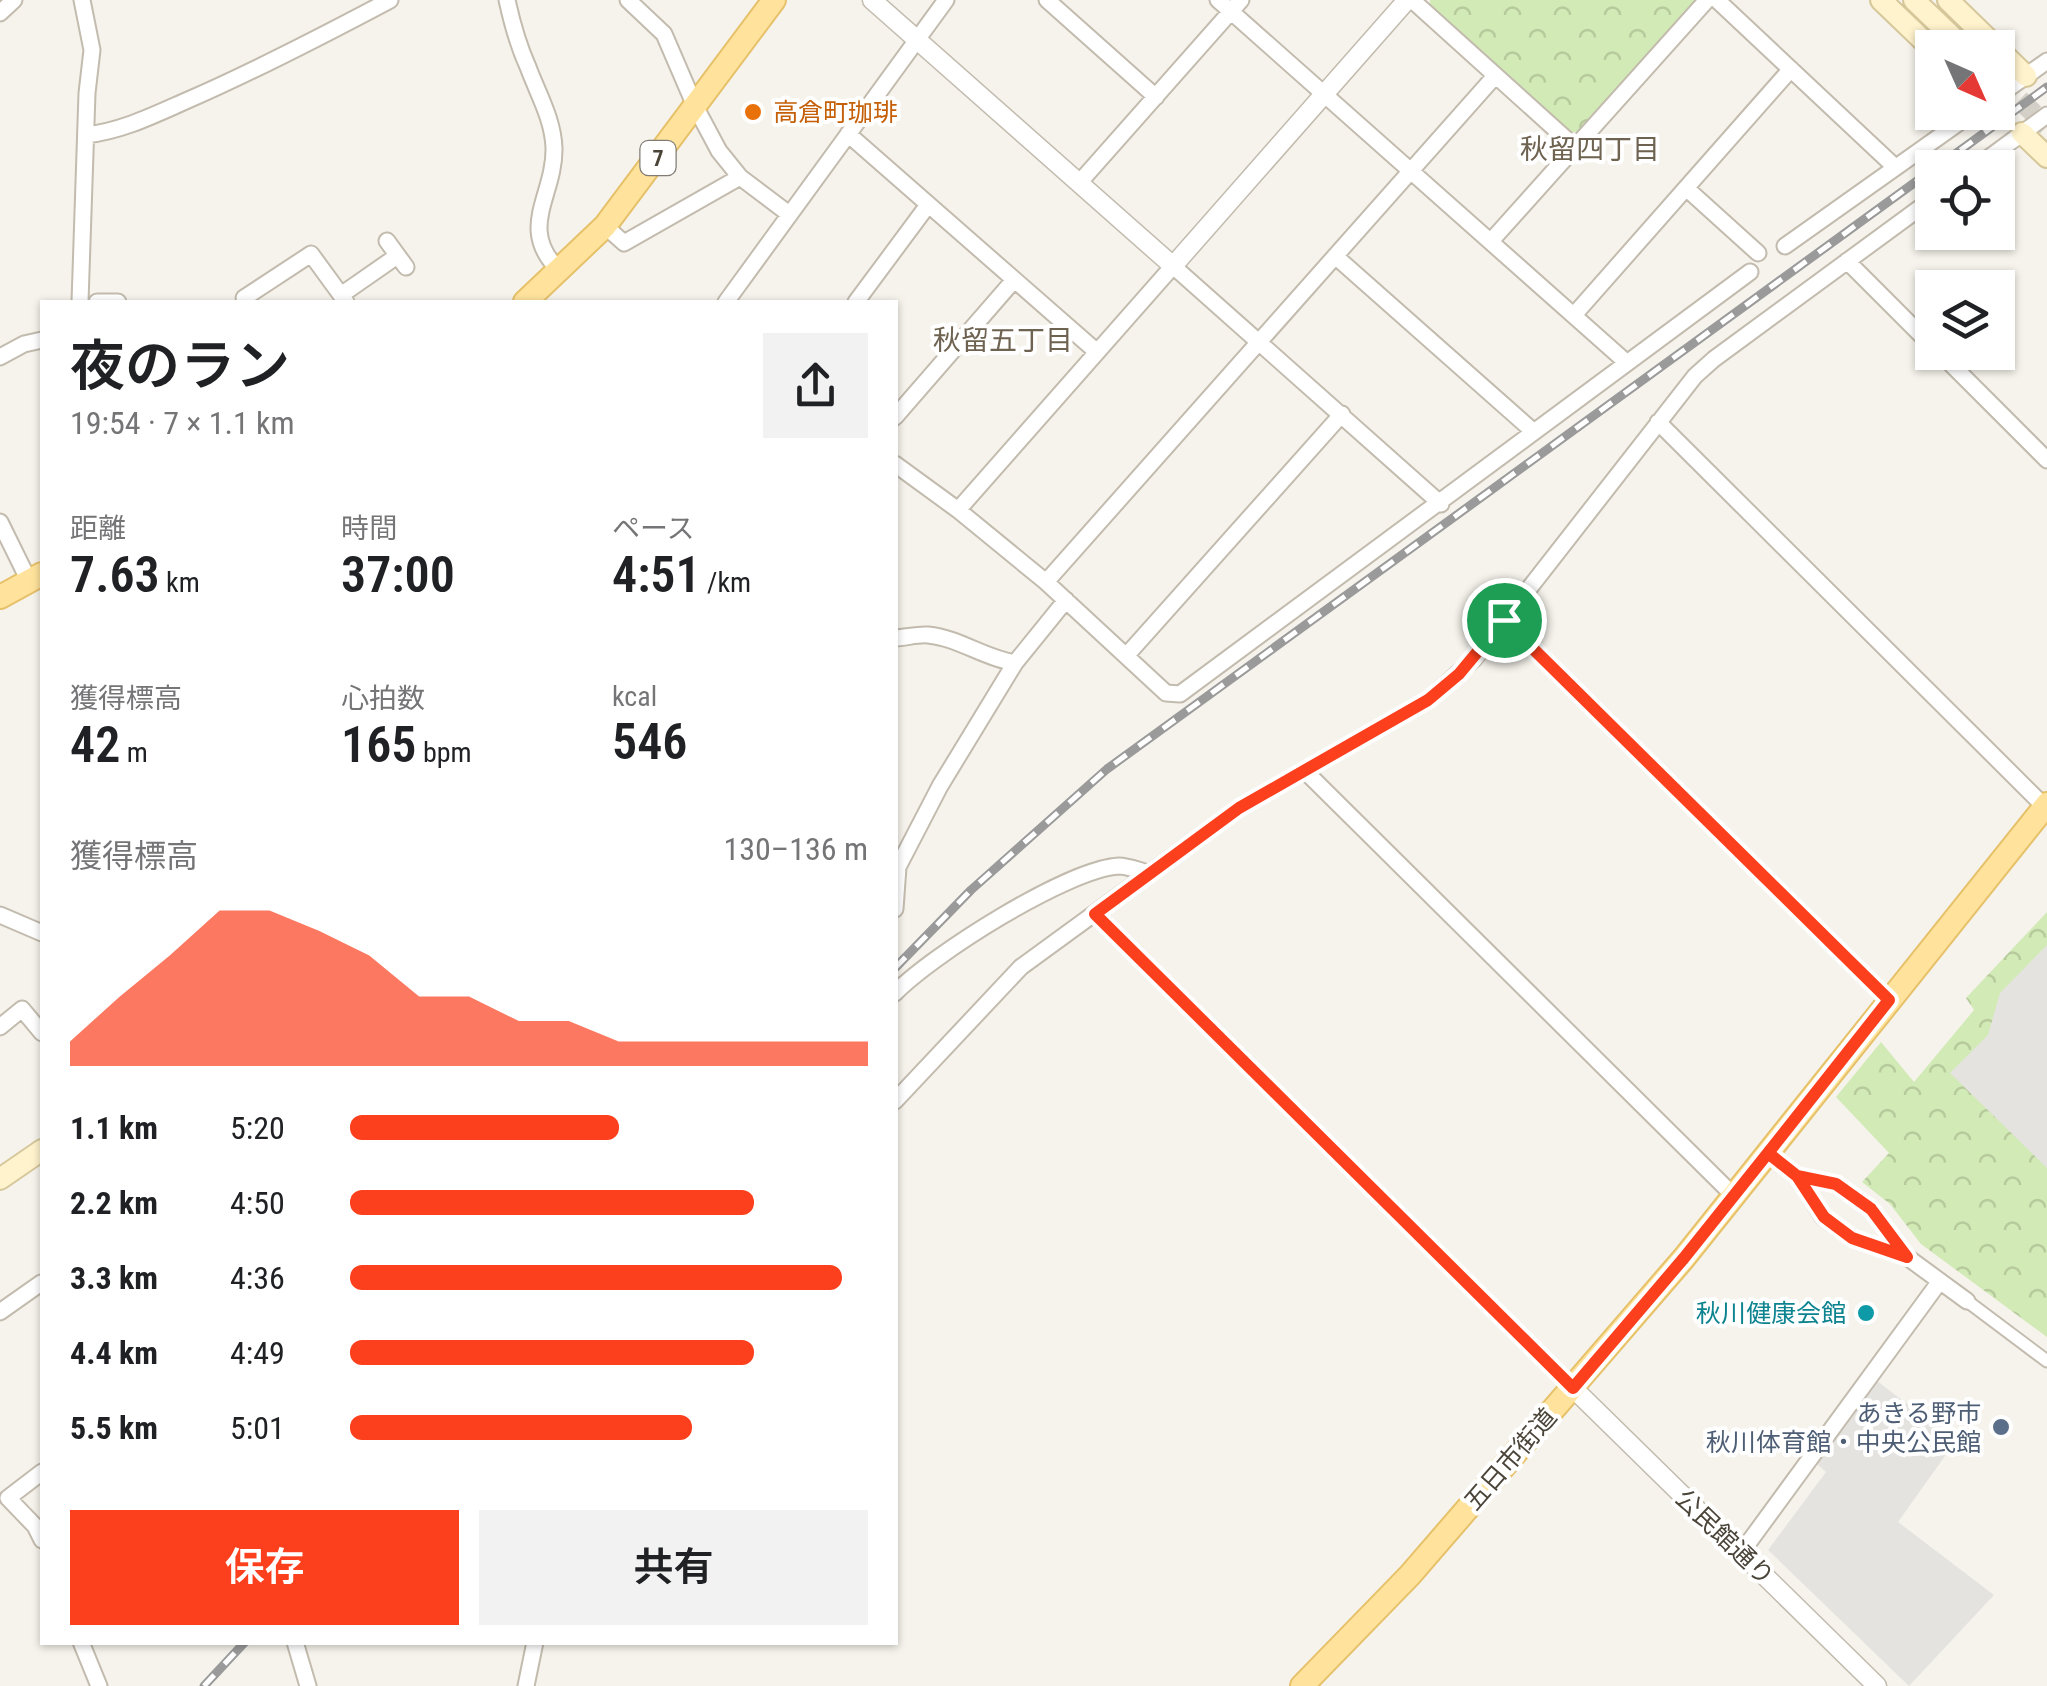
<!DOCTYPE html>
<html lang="ja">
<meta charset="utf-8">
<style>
body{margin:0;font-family:"Roboto Condensed","Noto Sans JP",sans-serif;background:#f2f2f2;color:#202124;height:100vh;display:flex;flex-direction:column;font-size:38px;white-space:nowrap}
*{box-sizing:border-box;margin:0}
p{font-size:32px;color:#757577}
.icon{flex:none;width:55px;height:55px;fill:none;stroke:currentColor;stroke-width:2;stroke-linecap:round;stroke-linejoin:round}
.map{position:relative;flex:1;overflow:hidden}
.panel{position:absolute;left:40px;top:300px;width:858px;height:1345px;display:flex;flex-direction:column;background:#fff;border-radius:0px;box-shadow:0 2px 8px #0004}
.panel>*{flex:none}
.needle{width:65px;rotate:135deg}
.controls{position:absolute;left:1915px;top:30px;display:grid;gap:20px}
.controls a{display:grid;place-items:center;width:100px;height:100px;border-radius:0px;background:#fff;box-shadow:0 2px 8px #0004;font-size:50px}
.pin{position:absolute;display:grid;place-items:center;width:85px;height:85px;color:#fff;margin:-42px;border:5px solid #fff;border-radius:50%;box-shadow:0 2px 10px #0007}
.round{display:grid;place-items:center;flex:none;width:105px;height:105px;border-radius:0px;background:#f2f2f2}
.head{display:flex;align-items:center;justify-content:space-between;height:170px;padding:0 30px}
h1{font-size:55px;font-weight:600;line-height:75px}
.metrics{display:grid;grid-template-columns:repeat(3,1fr);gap:15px;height:170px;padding:10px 30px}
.metrics div{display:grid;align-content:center}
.metrics b{font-size:50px;font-weight:600}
.metrics small{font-size:28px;font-weight:400}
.metrics p{font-size:28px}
.chart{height:280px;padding:20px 30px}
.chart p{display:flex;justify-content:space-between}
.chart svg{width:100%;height:180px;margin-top:10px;fill:#fc3f1d;opacity:.7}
.primary-button{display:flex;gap:20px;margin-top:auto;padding:20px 30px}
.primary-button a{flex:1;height:115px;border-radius:0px;background:#fc3f1d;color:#fff;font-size:40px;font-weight:600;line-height:115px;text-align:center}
.primary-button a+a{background:#f2f2f2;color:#202124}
ul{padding:0 30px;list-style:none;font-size:32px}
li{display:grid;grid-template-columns:160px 120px 1fr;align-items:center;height:75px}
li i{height:25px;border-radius:12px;background:#fc3f1d}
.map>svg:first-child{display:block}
</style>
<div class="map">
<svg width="2047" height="1686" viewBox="0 0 2047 1686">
<defs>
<pattern id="park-crowns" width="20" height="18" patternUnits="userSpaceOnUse" patternTransform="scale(2.5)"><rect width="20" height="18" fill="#d2eab5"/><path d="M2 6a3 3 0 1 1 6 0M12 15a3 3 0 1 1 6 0" fill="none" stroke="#b6ca9c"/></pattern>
</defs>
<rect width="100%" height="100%" fill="#f6f3ec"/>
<!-- park -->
<path fill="url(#park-crowns)" d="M1430,0H1698L1581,132H1569L1430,8Z
M2047,912V1337L1921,1244L1890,1204L1862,1182L1889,1153L1836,1097L1881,1042L1914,1082L1974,1010L1966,998Z"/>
<!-- parking -->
<path fill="#e5e3e0" d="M2047,945V1168L1950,1073L1988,1035L2000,993Z
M1877,1381L1945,1433L1950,1449L1898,1522L1994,1595L1909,1686L1768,1550L1826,1472L1817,1464Z"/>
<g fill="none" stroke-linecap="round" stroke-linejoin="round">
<!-- secondary-tunnel -->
<path stroke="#d4d0c8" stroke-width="20" stroke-dasharray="20 10" stroke-linecap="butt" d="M1998,79L2047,126"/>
<!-- pedestrian casing -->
<g stroke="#c2bbae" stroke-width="15">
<path id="pedestrian" d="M1967,1301L2047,1361"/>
</g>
<!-- minor casing -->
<g stroke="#c2bbae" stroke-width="19">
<path id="minor" d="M507,0C512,23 518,45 528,67C538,94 553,119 554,148C555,196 516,229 560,271
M628,0L664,34L695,106L719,151L740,177L789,214
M1047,0L1156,97
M1218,0L1626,362
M1412,0L1575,147
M1717,0L1895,167
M0,13L14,0
M1998,96L2047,61
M848,134L1097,352
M86,135C122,131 154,115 188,100C257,70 324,35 390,0
M1975,168L2047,115
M1079,183L1241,0
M1686,188L1758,253
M605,226L624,243L740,177
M387,241L406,267
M1491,241L1707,0
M1785,246L1974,112
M1335,256L1534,432
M1847,261L1932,346
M341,295L397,256
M80,302L87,93L92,50L82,0
M97,302H118
M248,302L244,298L311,254L346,302
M726,302L946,0
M856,302L928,205
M1574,315L1791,69
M1939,352L2047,460
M0,357L24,344L42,340
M895,417L1014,280
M1658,422L2044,806
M895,464L958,510L1046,582L1166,693L1180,694L1750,272
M958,510L1173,266L1441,504
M0,522L29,581
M1046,582L1495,76
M1504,620L1889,1000
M895,638C905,638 917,634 928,635C959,638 984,658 1015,663
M1126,656L1342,414
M1305,771L1734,1196
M895,909L898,867L940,786L1015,663L1066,600
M1095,914L1573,1388
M0,915L42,933
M895,993C932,955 1067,869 1119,866C1128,866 1140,871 1149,873
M0,1027L22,1009L42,1033
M895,1101L1021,967L1239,808L1428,700L1474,659L1695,376L1714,359L1932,199
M1767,1153L1797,1176L1823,1217L1852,1238L1907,1257
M1797,1176L1835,1184L1871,1209L1907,1257L1967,1301
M0,1312L41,1283
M42,1472L8,1498L35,1526L42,1540
M1741,1553L1940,1281
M81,1642L99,1686
M295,1642L308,1686
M526,1686L535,1642"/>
</g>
<!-- tertiary casing -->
<g stroke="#c2bbae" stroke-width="21">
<path id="tertiary" d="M872,0L1173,266L1407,0
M1573,1388L1877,1686"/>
</g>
<!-- secondary casing -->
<g stroke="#d6c79b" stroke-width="24">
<path id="secondary" d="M1881,0L1932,49
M1914,0L1964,48
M1948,0L2026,76
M2022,133L2047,157
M0,1179L42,1150"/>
</g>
<!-- primary casing -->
<g stroke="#e6c16a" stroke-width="26">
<path id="primary" d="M525,302L605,226L774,0
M0,597L42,574
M1302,1686L1410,1575L1684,1258L2047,804"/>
</g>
<!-- pedestrian -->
<use href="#pedestrian" stroke="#fff" stroke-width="11"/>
<!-- minor -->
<use href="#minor" stroke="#fff" stroke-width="15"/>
<!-- tertiary -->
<use href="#tertiary" stroke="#fff" stroke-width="18"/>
<!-- secondary -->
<use href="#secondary" stroke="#fff3cd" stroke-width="20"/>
<!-- primary -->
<use href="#primary" stroke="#ffe39c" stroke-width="22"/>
<!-- rail casing -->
<g stroke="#9a9a9a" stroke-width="9">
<path id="rail" d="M1936,168L2047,87
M895,968L971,890L1107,769L1932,170
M204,1686L245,1642"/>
</g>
<!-- rail -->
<use href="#rail" stroke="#fff" stroke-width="5" stroke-dasharray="15" stroke-linecap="butt"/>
</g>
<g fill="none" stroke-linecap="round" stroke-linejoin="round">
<!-- route casing -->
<g stroke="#fff" stroke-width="20">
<path id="route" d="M1504,620L1459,674L1428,700L1239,808L1095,914L1573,1388L1684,1258L1768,1153L1797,1176L1824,1217L1852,1238L1907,1257L1871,1209L1836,1184L1797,1176L1768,1153L1889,1000L1504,620"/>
</g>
<!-- route -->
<use href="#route" stroke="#fc3f1d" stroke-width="12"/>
</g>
<!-- markers -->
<circle fill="#e8710a" stroke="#fff" stroke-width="4" cx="753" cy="112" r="10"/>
<circle fill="#0f9aa8" stroke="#fff" stroke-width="4" cx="1866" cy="1313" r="10"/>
<circle fill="#5c6f8a" stroke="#fff" stroke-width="4" cx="2001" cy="1427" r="10"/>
<g text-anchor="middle" stroke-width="8" stroke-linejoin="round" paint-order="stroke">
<!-- shield labels -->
<rect fill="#fff" stroke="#817c74" stroke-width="2.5" x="640.5" y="141" width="35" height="34" rx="8"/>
<g font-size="22" font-weight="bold" fill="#4b4439">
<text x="658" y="166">7</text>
</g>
<!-- food labels -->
<g font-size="25" fill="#c56008" stroke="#fff" text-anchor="start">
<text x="773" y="121">高倉町珈琲</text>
</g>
<!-- culture labels -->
<g font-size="25" fill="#0d838f" stroke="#fff" text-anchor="end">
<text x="1846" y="1322">秋川健康会館</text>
</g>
<!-- service labels -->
<g font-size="25" fill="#4e5e75" stroke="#fff" text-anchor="end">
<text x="1981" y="1422">あきる野市<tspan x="1981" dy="29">秋川体育館・中央公民館</tspan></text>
</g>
<!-- street labels -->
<g font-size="25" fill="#4b4439" stroke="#fff">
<text transform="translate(1510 1459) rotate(-49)" y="9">五日市街道</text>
<text transform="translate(1725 1537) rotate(44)" y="9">公民館通り</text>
</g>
<!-- neighbourhood labels -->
<g font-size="28" fill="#6e6250" stroke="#fff">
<text x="1590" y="159">秋留四丁目</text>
<text x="1003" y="350">秋留五丁目</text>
</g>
</g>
</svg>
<div class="controls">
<a><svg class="needle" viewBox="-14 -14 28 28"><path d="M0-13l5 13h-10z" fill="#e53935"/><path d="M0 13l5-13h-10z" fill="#757577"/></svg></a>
<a><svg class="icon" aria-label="locate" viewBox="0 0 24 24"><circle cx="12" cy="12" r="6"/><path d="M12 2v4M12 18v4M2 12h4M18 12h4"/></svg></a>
<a><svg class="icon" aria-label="layers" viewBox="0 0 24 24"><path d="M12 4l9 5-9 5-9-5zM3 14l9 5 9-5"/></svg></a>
</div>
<div class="pin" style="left:1504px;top:620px;background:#1e9e55"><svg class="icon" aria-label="arrive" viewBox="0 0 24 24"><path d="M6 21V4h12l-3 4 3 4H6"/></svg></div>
<section class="panel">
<div class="head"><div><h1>夜のラン</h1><p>19:54 · 7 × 1.1 km</p></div><a class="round"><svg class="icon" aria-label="share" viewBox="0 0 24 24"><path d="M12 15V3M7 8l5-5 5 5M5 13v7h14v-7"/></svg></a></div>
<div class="metrics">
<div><p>距離</p><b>7.63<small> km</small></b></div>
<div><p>時間</p><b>37:00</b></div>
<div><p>ペース</p><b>4:51<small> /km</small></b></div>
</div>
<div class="metrics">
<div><p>獲得標高</p><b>42<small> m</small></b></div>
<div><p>心拍数</p><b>165<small> bpm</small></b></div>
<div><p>kcal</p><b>546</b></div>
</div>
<div class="chart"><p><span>獲得標高</span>130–136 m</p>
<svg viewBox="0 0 160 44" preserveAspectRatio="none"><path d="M0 44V38L10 27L20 17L30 6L40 6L50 11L60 17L70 27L80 27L90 33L100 33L110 38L120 38L130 38L140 38L150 38L160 38V44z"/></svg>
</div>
<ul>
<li><b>1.1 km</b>5:20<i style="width:52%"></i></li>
<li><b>2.2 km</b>4:50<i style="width:78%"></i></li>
<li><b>3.3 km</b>4:36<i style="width:95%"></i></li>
<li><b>4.4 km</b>4:49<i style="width:78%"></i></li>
<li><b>5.5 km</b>5:01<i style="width:66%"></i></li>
</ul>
<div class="primary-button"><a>保存</a><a>共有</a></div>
</section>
</div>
